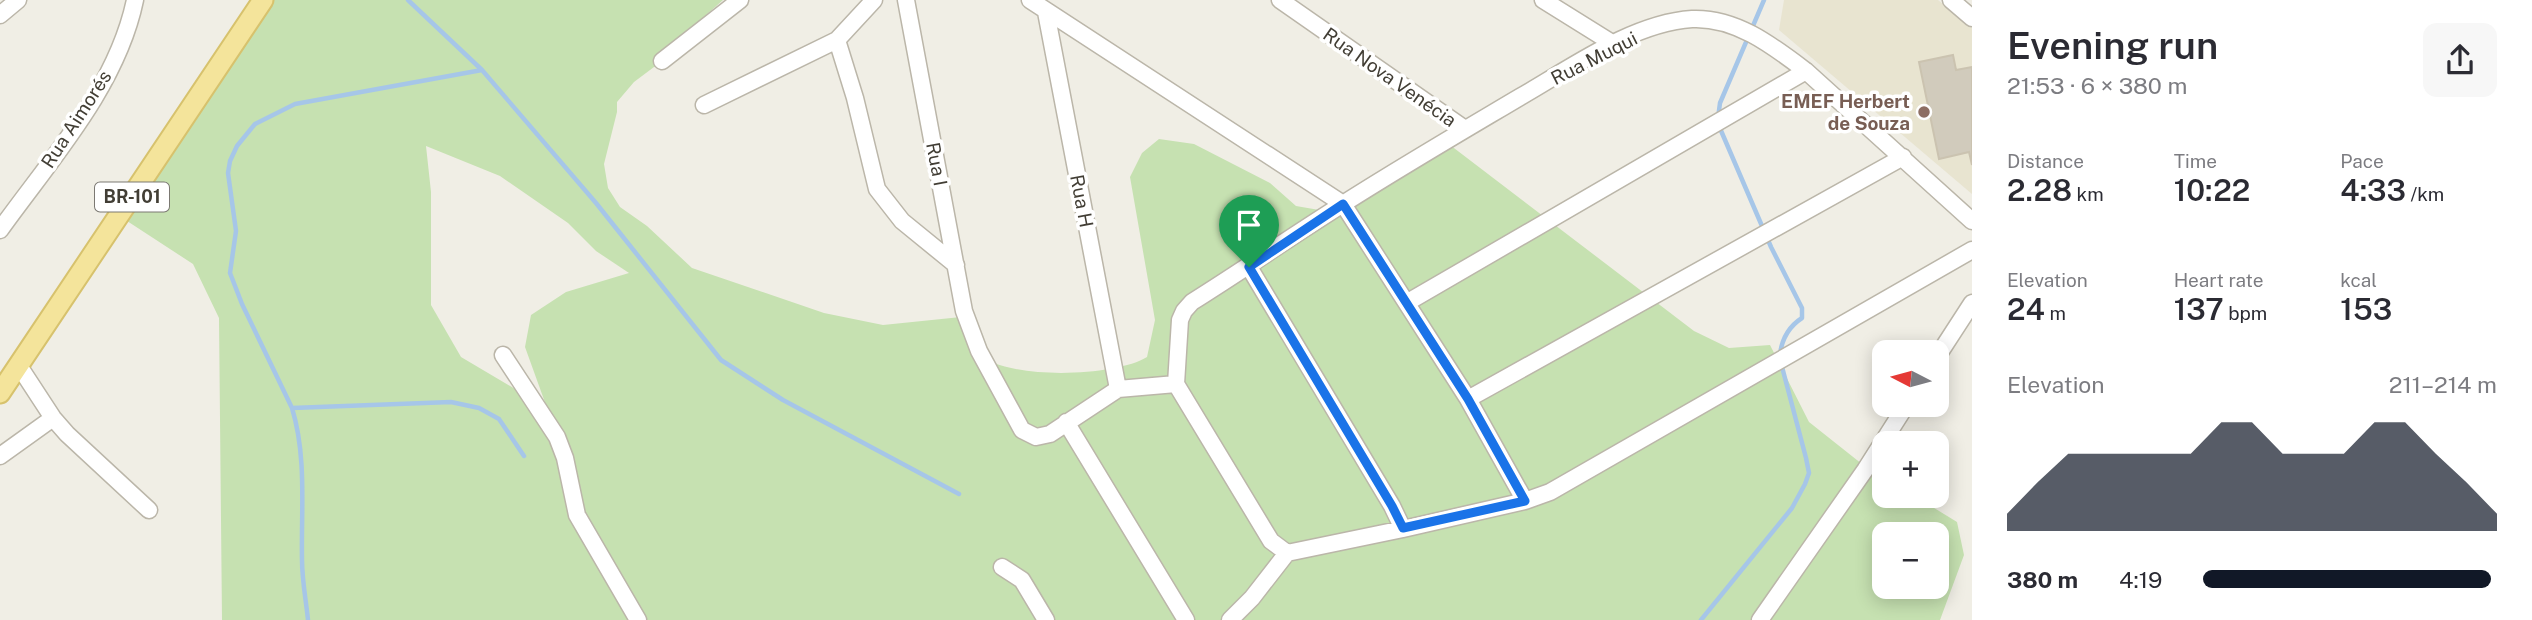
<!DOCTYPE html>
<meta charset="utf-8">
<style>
body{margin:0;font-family:"Public Sans",sans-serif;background:#f7f7f7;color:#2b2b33;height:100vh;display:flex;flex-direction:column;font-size:26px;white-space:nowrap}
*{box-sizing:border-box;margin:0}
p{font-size:23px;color:#7c7c81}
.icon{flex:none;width:38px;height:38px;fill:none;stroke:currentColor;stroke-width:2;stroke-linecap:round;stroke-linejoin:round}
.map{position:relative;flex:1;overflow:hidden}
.side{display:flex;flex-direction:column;background:#fff;width:560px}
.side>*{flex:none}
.needle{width:46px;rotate:276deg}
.buttons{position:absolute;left:1872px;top:340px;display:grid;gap:14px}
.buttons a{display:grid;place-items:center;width:77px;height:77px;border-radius:14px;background:#fff;box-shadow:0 4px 18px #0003;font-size:35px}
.pin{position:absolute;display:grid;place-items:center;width:60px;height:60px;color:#fff;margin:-72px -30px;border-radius:50% 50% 50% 0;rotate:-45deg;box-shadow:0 0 7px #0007}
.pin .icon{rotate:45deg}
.round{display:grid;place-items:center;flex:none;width:74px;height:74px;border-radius:14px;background:#f7f7f7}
.summary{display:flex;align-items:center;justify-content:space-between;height:119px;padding:0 35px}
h1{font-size:38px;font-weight:600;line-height:52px}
.stats{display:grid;grid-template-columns:repeat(3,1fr);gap:10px;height:119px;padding:7px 35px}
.stats div{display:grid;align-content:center}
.stats b{font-size:30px;font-weight:600}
.stats small{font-size:19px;font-weight:400}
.stats p{font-size:19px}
.chart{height:196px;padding:14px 35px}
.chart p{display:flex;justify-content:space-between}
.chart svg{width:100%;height:126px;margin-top:7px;fill:#111827;opacity:.7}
ul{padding:0 35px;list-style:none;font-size:23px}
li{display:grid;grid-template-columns:112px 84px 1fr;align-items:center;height:52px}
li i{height:18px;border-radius:9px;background:#111827}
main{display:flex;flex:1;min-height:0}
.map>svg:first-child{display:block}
</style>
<main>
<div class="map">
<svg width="1972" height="620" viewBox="0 0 1972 620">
<rect width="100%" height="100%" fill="#f0eee5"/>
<!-- education -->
<path fill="#e8e4d0" d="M1784,0H1938L1972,28V194L1779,30Z"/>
<!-- green -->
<path fill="#c6e1b1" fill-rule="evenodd" d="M271,0H723L670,47L658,64L634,82L617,102V112L604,164L608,188L620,207L647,226L692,268L824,313L883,325L961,317C965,327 969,344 976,352C1004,381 1115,377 1147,357L1155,320L1130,177L1142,153L1159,139L1194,144L1270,183L1296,206L1325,211L1450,145L1694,331L1729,348L1770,345L1809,422L1867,468L1885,487V495H1913L1957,522L1964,555L1940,620H222L219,318L193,264L124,219ZM426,146L500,176L568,223L596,251L629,273L566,292L531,315L525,347L547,408L461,357L431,305V192ZM1885,534H1937V586H1885Z"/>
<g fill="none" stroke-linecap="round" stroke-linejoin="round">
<!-- stream -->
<path stroke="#a6c6e8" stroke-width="4.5" d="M408,0L482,70L596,203L721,360L783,400L959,494
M1718,118L1720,103L1764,0
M1719,126L1771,247L1802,308V318C1788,327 1782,339 1780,354
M292,408L451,402L479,408L499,419L524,456
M308,620C306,600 302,580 302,560C301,510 307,457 292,408L242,304L230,273L236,231L228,173L230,161L237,146L255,124L295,104L482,70
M1701,620L1792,508L1805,484L1809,473L1806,458L1781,363"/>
</g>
<!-- building -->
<path fill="#d1cbbc" stroke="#cbc3b0" stroke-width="2" d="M1953,55L1956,70L1972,67V165L1969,152L1939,159L1919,62Z"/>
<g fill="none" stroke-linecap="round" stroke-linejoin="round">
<!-- minor casing -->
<g stroke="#bbb6a9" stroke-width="19">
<path id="minor" d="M906,0L964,311L979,351L1022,430L1036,437L1050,434L1118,389L1176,384L1180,320L1184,311L1192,302C1243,270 1292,236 1343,204C1401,167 1461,132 1520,97C1571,68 1632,23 1692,19C1736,17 1773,46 1806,71L1972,221
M1030,0L1343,204L1468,399L1525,501L1550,492L1972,250
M1280,0L1465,129
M1543,0L1612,43
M1951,0L1972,18
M1046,12L1118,389
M0,15L18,0
M837,40L855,98L877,189L902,221L956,265
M662,61L740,0
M704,105L837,40L874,0
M0,230C50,160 117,87 135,0
M1408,302L1806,71
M503,355L557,437L565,458L577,515L638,620
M1937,357L1972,303
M19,366L53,418L67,434L149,510
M1176,384L1271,541L1287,553L1403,529L1392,506L1249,267
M1468,399L1903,157
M1066,422L1186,620
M0,456L53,418
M1403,529L1525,501
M1002,567L1022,580L1046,620
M1230,620L1252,598L1287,553
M1760,620L1865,470L1907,404"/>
</g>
<!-- major casing -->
<g stroke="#d7c26d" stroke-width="23">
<path id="major" d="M0,393L263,0"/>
</g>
<!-- minor -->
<use href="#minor" stroke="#fff" stroke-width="16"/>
<!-- major -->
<use href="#major" stroke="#f4e49b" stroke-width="19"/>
</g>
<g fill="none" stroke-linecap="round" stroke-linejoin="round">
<!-- route casing -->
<g stroke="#fff" stroke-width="14">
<path id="route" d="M1343,204L1468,399L1525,501L1403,528L1392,506L1249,267Z"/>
</g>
<!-- route -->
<use href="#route" stroke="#1a73e8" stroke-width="9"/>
</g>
<!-- markers -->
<circle fill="#8d6e63" stroke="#fff" stroke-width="2.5" cx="1924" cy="112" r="7"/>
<g text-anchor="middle" stroke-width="7" stroke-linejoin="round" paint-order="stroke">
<!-- shield labels -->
<rect fill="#fff" stroke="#7b7872" stroke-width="2" x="95" y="182.5" width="74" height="29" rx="5"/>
<g font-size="18" font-weight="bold" fill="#423e35">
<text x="132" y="203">BR-101</text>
</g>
<!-- street labels -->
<g font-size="19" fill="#423e35" stroke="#fff">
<text transform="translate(1594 58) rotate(-27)" y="7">Rua Muqui</text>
<text transform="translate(1390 77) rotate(35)" y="7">Rua Nova Venécia</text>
<text transform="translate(76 119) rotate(-57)" y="7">Rua Aimorés</text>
<text transform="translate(937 164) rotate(79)" y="7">Rua I</text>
<text transform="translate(1082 201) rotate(79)" y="7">Rua H</text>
</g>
<!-- education labels -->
<g font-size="19" font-weight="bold" fill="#785e54" stroke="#fff" text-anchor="end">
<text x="1910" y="108">EMEF Herbert<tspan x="1910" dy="22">de Souza</tspan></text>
</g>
</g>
</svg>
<div class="buttons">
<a><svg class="needle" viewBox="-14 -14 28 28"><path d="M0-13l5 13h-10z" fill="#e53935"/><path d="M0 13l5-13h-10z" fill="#7c7c81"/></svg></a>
<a>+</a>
<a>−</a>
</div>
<div class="pin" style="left:1249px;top:267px;background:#1e9e55"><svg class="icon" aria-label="arrive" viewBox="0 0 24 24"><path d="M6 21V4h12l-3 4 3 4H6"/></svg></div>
</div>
<section class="side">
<div class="summary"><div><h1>Evening run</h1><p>21:53 · 6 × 380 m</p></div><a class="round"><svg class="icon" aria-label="share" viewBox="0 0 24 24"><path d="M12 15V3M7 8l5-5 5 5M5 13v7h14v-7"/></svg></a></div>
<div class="stats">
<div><p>Distance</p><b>2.28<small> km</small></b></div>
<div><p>Time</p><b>10:22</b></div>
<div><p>Pace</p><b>4:33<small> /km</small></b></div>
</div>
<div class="stats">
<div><p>Elevation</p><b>24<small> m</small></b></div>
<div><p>Heart rate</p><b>137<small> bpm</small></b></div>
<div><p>kcal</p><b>153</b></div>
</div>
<div class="chart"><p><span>Elevation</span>211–214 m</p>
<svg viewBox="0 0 160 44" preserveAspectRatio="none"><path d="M0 44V38L10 27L20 17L30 17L40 17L50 17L60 17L70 6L80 6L90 17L100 17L110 17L120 6L130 6L140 17L150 27L160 38V44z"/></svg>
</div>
<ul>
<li><b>380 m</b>4:19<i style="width:98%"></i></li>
</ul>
</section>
</main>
